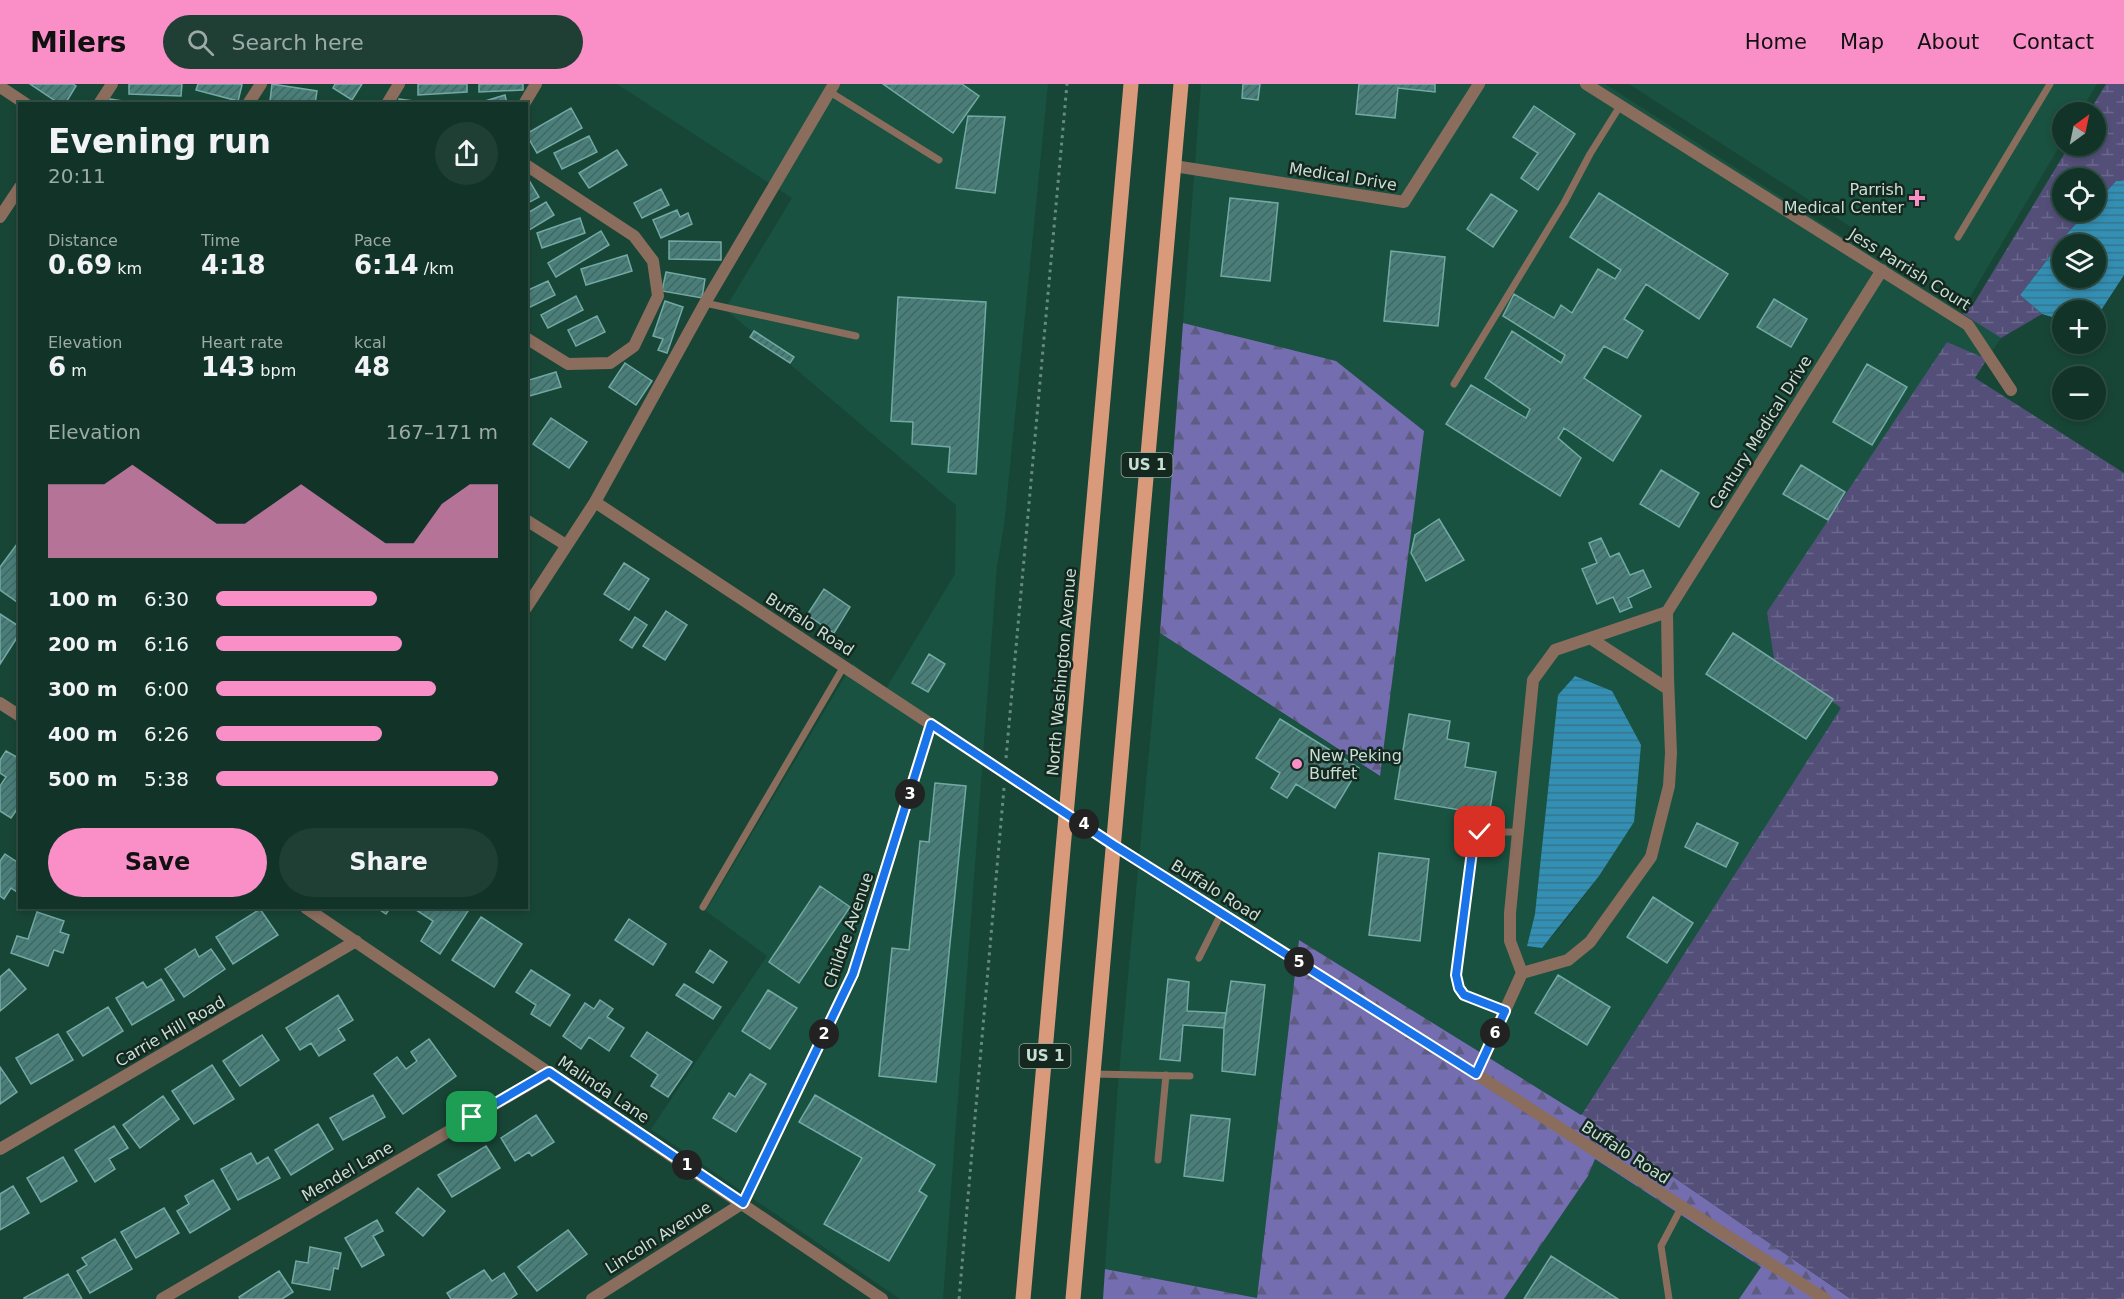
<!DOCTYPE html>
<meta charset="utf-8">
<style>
body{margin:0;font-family:"DejaVu Sans",sans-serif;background:#1f3f34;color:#f1f3f6;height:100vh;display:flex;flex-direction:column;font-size:22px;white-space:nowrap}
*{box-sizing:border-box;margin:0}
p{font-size:20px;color:#9caaa8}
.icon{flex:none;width:33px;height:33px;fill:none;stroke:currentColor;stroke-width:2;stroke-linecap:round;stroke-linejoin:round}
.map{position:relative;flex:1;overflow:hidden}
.details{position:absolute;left:18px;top:18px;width:510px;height:807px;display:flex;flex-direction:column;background:#123428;border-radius:0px;box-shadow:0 3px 9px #0003,0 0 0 2px #314f45}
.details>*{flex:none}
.needle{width:39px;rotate:33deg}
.controls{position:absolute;left:2052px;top:18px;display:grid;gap:12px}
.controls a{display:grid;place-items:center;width:54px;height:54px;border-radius:50%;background:#123428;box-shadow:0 3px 9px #0003,0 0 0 2px #314f45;font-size:30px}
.pin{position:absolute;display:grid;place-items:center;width:51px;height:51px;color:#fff;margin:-26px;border-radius:12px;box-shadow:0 3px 9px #0006}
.km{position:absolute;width:30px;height:30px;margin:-15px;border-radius:50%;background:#222;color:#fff;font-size:16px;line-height:30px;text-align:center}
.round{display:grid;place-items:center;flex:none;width:63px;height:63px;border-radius:32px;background:#1f3f34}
.head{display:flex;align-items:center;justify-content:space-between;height:102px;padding:0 30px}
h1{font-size:33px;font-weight:600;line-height:45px}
.stats{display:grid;grid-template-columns:repeat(3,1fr);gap:9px;height:102px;padding:6px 30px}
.stats div{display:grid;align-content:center}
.stats b{font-size:26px;font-weight:600}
.stats small{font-size:16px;font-weight:400}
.stats p{font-size:16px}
.chart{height:168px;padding:12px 30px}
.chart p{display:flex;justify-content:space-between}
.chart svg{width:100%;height:108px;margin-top:6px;fill:#fa8fc8;opacity:.7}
.primary-button{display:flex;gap:12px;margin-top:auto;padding:12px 30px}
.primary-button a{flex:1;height:69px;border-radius:36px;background:#fa8fc8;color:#111;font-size:24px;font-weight:600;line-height:69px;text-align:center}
.primary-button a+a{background:#1f3f34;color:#f1f3f6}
ul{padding:0 30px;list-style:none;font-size:20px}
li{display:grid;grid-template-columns:96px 72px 1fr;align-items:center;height:45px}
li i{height:15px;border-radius:8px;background:#fa8fc8}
header{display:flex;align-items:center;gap:36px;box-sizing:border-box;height:84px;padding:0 30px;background:#fa8fc8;color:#111}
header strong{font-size:28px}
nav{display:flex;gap:33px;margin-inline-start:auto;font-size:21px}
.search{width:420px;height:54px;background:#1f3f34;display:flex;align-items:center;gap:15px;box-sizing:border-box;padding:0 21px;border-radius:33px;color:#9caaa8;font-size:22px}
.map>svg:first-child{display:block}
</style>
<header>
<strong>Milers</strong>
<div class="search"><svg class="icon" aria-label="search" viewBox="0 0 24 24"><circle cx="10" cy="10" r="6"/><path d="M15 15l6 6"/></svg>Search here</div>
<nav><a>Home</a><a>Map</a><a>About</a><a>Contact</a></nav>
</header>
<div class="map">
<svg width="2124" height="1215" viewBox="0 0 2124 1215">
<defs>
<pattern id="forest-firs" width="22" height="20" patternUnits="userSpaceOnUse" patternTransform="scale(1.5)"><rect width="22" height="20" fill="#746daf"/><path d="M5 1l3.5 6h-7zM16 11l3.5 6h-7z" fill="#5e5c83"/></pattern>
<pattern id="wetland-marsh" width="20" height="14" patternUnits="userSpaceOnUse" patternTransform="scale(1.5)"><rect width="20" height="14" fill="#534f79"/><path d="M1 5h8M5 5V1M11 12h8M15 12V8" fill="none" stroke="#6a688b"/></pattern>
<pattern id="water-rules" width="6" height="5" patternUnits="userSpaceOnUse" patternTransform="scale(1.5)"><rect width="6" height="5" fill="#3390b4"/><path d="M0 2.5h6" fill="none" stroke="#36758b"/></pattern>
<pattern id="building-hatch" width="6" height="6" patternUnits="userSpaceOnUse" patternTransform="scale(1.5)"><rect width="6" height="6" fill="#497e79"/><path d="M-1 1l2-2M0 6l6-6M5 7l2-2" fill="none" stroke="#446662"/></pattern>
</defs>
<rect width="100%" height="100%" fill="#184636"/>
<!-- built -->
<path fill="#195240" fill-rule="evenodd" d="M617,0H1048L1004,442L997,481L943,1215H900L651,1045L767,872L706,827L853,579L884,608L955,490L956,421L725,225L792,114Z
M1201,0H1605L2001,254L1987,275L1947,258L1774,575L1842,624L1581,1031L1299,856L1257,1214L1105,1185L1118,1001L1160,549L1379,692L1336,277L1183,239ZM1634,738L1599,792L1559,845L1542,863L1527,861L1535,830Z
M1629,0H2097L2080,28H2062V58L1967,218Z
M1595,1075L1761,1183L1739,1215H1504L1588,1092Z"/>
<!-- forest -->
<path fill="url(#forest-firs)" d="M1183,239L1336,277L1424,347L1380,692L1160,549Z
M1299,856L1581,1031L1582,1030L1851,1215H1739L1761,1183L1595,1075L1588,1092L1504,1215H1103L1105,1185L1257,1214Z"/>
<!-- wetland -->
<path fill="url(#wetland-marsh)" d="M2106,0H2124V97H2116L2096,119V94H2062V128H2088L2071,145L2020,211L2042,230L2001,254L1963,230L1966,226L1973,221L2069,62H2096V28H2089Z
M1947,258L1987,275L1975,294L2124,389V1215H1851L1582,1030L1841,624L1774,575L1767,528Z"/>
<!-- water -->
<path fill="url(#water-rules)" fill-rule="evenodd" d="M2116,97H2124V191L2096,234V226H2062V236L2042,230L2020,211L2071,145L2088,128H2096V119ZM2062,160H2096V194H2062Z
M1575,592L1612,607L1641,661L1634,738L1599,792L1542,864L1527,862L1535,830L1558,611Z"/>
<!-- building -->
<path fill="url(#building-hatch)" stroke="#73a9a4" stroke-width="1.5" d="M30,0H73L76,2L65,20H60Z
M129,0H182L181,12L129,10Z
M198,0H240L242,1L238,17L196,6Z
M272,0L317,7L315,20H283L270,17Z
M335,0H362L352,16L333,4Z
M418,0H467V8L418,11Z
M479,0H523V6L479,8Z
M883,0H962L979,12L953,49Z
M1243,0H1260L1258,16L1242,14Z
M1359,0H1435V8L1398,4L1395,34L1356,30Z
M505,11L507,20H475Z
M110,15L142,20H109Z
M399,15L436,20H399Z
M1534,22L1575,50L1538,106L1521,94L1538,69L1513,53Z
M571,24L582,44L537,69L526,50Z
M968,32L1005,33L995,109L956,104Z
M589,52L597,68L562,85L554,69Z
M617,66L627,81L589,104L579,89Z
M527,93L539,113L526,120V94Z
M661,105L669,121L642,134L634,119Z
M1599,109L1728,190L1699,235L1646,200L1624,235L1643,247L1627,274L1604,262L1584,294L1641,332L1613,377L1564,344L1558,354L1581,374L1560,412L1446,340L1471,301L1526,334L1530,325L1485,294L1512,247L1561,279L1565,271L1503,232L1514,210L1554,234L1561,221L1572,229L1598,185L1615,195L1621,186L1570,153Z
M1491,110L1517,127L1493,163L1467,145Z
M1230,114L1278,119L1270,197L1221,192Z
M546,118L554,131L526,148V130Z
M677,126L680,133L688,129L692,140L661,154L653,136Z
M580,134L585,149L542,164L537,149Z
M601,147L609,161L556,193L548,179Z
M669,157L721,158V176L669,175Z
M1391,167L1445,173L1438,242L1384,237Z
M627,171L632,187L586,201L581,185Z
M666,188L705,195L702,214L662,207Z
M548,197L555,211L526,225V207Z
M576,212L583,226L548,244L541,231Z
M898,213L986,218L976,390L948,388L950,363L912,360L913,338L891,337Z
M1774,215L1807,235L1791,263L1757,243Z
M665,217L683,223L667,269L658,266L663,255L653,252Z
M597,232L605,248L576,262L568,246Z
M754,247L794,273L790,279L750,253Z
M625,279L652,297L636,321L609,303Z
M1867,280L1907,303L1872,361L1833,338Z
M556,288L561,303L526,313V297Z
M551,334L587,358L569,384L533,360Z
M1801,381L1845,408L1828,436L1783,410Z
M1661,386L1699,409L1679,443L1640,420Z
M1439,435L1464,476L1426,497L1411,469L1415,451Z
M1601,454L1610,473L1619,469L1630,491L1643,486L1651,503L1628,514L1632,523L1620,528L1613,513L1597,520L1582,485L1597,479L1589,459Z
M20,456V520L0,506V483Z
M624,479L649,495L629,526L604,510Z
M824,505L850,523L834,549L807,531Z
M666,527L687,541L665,576L643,562Z
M0,530L20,543V549L0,580Z
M635,533L647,541L632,564L620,556Z
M1733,549L1833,615L1806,655L1706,590Z
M929,570L945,580L928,608L912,599Z
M1409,630L1450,637L1447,655L1469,659L1465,683L1496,688L1489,731L1395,715Z
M1280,635L1359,684L1335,724L1296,700L1287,714L1271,704L1280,689L1256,674Z
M6,667L20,675V721L11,734L0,727V702L6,693L0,689V676Z
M935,699L966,702L936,998L879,992L892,864L909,866L920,757L929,758Z
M1697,739L1738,759L1726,783L1685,763Z
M1379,769L1429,775L1420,857L1369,851Z
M5,770L20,780V810L11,804L4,815L0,812V777Z
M820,802L850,823L799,899L769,878Z
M1653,813L1693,839L1667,879L1627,853Z
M377,824H390L386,830Z
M413,824H463L468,827L440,870L421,857L433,837Z
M260,825L278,851L233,880L216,853Z
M37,828L64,837L60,848L69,851L63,869L54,866L48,882L11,869L17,852L28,855Z
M481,833L522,860L494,903L452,876Z
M629,835L666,860L653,881L615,856Z
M195,865L199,873L211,865L225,885L184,913L165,885Z
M710,866L727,878L713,899L696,888Z
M9,885L26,905L0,927V893Z
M531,886L570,911L550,942L531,930L536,921L516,908Z
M1558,891L1610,923L1587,961L1535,929Z
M161,895L174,916L132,941L116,914L143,898L147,904Z
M1168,895L1189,898L1187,927L1226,929L1224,944L1183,941L1180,977L1160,975Z
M1231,897L1265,901L1255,991L1222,987L1224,944Z
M684,900L721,923L713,935L676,911Z
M768,906L797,924L770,965L742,947Z
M338,911L353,936L338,945L345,956L319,972L311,959L300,966L286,944Z
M600,916L613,925L607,933L624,944L609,967L589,953L581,965L563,952L585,919L594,925Z
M108,923L123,947L83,972L67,948Z
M647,948L692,978L668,1013L651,1002L658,991L631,972Z
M58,950L73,976L31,1000L16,974Z
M262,951L279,976L240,1002L223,977Z
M429,955L456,992L403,1030L374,990L397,973L406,985L417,977L411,968Z
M212,981L234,1015L194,1040L172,1007Z
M0,983L17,1008L0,1020Z
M750,990L766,1000L736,1048L713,1034L729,1009L735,1013Z
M373,1011L385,1033L343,1056L330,1034Z
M815,1011L935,1081L919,1107L927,1112L889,1177L824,1140L862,1074L799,1038Z
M163,1012L179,1035L140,1064L123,1041Z
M536,1031L554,1058L532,1072L529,1068L515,1077L501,1054Z
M1191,1031L1230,1035L1223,1097L1184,1092Z
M318,1040L333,1065L291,1091L275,1066Z
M114,1042L128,1064L109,1075L115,1085L95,1098L75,1066Z
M486,1062L500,1084L452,1113L438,1091Z
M251,1069L257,1080L268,1073L280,1094L238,1116L221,1085Z
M63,1073L77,1097L41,1118L27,1094Z
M213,1096L230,1125L190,1149L177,1127L189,1120L185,1112Z
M13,1102L29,1129L0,1146V1110Z
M418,1104L445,1127L423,1152L396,1129Z
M164,1124L179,1149L136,1174L121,1148Z
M377,1136L383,1147L373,1152L384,1171L362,1183L345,1154Z
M568,1146L587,1170L537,1207L518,1183Z
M115,1155L132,1185L90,1209L77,1187L87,1181L82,1174Z
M310,1163L341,1169L338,1185L334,1184L330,1206L292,1199L296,1177L308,1179Z
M1551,1172L1618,1215H1524Z
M484,1186L492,1197L504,1189L517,1210L510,1215H451L447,1209Z
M279,1187L293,1208L282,1215H240L239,1213Z
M68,1190L82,1215H24V1214Z"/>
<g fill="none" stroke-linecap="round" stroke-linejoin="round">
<!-- path -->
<path stroke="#678b7e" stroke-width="3" stroke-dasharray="3 4.5" stroke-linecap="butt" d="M1006,674L1067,0
M959,1215L1004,704"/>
<!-- lane -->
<path stroke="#8b6d5d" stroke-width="7" d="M830,8L939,76
M1958,153L2050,0
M705,219L856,252
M1454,300L1564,119L1590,70L1620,22
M703,823L844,582
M1199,874L1221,830
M1505,927L1464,911L1459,904L1456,891L1474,752L1480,748H1518
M1094,990L1190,992
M1158,1076L1166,991
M1669,1215L1661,1162L1681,1124"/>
<!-- street -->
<path stroke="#8b6d5d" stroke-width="12" d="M1586,0L1968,241L2011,306
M2,4L26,20
M99,20L112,0
M248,20L261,0
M387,20L399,0
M524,20L536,0
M526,81L634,152L653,177L658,212L634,262L610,279L568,280L526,254
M1174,82L1404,118L1479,0
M0,133L20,103
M595,418L1115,762L1476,990L1825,1215
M526,436L566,461
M526,524L595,418L705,219L834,0
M1590,554L1668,605
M0,619L20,632
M306,824L882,1215
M1522,889L1568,876L1590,858L1651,773L1669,702L1671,669L1668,593L1667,528L1882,186
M1476,990L1522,889L1510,857V829L1533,596L1555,566L1667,528
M0,1065L356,857
M162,1215L550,988
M592,1215L743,1119L853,890L931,640"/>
<!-- primary -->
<path stroke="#d89a7b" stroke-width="15" d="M1023,1215L1131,0
M1073,1215L1181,0"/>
</g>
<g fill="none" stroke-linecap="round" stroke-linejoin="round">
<!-- route casing -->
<g stroke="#fff" stroke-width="12">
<path id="route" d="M472,1033L549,988L743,1119L853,890L931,640L1115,762L1476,990L1505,927L1464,911L1459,904L1456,891L1474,752L1480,748"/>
</g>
<!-- route -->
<use href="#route" stroke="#1a73e8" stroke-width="8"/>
</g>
<!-- markers -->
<g fill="#fa8fc8" stroke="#152820" stroke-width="2">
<path d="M1914 105h6v6h6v6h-6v6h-6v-6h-6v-6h6z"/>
<circle cx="1297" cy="680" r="6"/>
</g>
<g text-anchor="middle" stroke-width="5" stroke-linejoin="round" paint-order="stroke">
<!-- shield labels -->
<g fill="#152820" stroke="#92a89f" stroke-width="1.5">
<rect x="1121.5" y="369" width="51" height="24" rx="4.5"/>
<rect x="1019.5" y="960" width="51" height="24" rx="4.5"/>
</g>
<g font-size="15" font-weight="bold" fill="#c8dfd5">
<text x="1147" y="386">US 1</text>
<text x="1045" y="977">US 1</text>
</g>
<!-- street labels -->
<g font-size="16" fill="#c8dfd5" stroke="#152820">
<text transform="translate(1343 92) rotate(9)" y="6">Medical Drive</text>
<text transform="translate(1910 185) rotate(32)" y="6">Jess Parrish Court</text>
<text transform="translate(1760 348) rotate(-58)" y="6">Century Medical Drive</text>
<text transform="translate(810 540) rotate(33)" y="6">Buffalo Road</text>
<text transform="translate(1061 588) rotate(-85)" y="6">North Washington Avenue</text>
<text transform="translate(1216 806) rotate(32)" y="6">Buffalo Road</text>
<text transform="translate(848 846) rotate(-71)" y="6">Childre Avenue</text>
<text transform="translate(170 947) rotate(-30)" y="6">Carrie Hill Road</text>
<text transform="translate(604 1005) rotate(34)" y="6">Malinda Lane</text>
<text transform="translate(1626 1068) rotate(33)" y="6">Buffalo Road</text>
<text transform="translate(347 1087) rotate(-30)" y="6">Mendel Lane</text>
<text transform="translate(658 1153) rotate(-32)" y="6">Lincoln Avenue</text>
</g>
<!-- poi labels -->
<g font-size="16" fill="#c8dfd5" stroke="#152820" text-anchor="end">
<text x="1904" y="111">Parrish<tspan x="1904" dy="18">Medical Center</tspan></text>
<text x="1309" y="677" text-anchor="start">New Peking<tspan x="1309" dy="18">Buffet</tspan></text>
</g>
</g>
</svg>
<div class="controls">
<a><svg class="needle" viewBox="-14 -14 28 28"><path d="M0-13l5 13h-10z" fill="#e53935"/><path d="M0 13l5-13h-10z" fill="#9caaa8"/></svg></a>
<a><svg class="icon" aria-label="locate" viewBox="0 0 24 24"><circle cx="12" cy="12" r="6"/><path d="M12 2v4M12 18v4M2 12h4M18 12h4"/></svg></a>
<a><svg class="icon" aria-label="layers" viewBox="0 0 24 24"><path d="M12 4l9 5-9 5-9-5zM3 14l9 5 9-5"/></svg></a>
<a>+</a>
<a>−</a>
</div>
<div class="pin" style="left:472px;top:1033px;background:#1e9e55"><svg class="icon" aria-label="arrive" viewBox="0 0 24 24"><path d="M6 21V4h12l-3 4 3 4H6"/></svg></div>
<div class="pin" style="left:1480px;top:748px;background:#d93025"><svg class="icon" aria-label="check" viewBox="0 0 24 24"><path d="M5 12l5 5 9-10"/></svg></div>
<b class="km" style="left:687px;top:1081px">1</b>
<b class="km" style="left:824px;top:950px">2</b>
<b class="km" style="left:910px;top:710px">3</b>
<b class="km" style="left:1084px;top:740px">4</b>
<b class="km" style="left:1299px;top:878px">5</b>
<b class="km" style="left:1495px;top:949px">6</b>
<section class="details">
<div class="head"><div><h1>Evening run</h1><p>20:11</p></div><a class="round"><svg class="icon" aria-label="share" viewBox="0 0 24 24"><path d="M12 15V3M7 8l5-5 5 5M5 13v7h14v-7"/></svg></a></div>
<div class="stats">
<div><p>Distance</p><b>0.69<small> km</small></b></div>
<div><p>Time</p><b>4:18</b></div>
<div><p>Pace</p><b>6:14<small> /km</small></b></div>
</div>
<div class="stats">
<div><p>Elevation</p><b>6<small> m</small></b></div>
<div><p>Heart rate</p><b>143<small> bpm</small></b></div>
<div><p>kcal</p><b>48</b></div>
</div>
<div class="chart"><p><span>Elevation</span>167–171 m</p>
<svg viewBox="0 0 160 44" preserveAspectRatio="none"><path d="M0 44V14L10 14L20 14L30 6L40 14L50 22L60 30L70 30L80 22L90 14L100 22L110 30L120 38L130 38L140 22L150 14L160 14V44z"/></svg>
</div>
<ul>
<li><b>100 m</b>6:30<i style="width:57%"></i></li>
<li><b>200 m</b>6:16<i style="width:66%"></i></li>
<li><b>300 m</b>6:00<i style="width:78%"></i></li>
<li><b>400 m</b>6:26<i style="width:59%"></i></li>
<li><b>500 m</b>5:38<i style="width:100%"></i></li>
</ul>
<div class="primary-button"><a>Save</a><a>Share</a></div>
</section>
</div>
